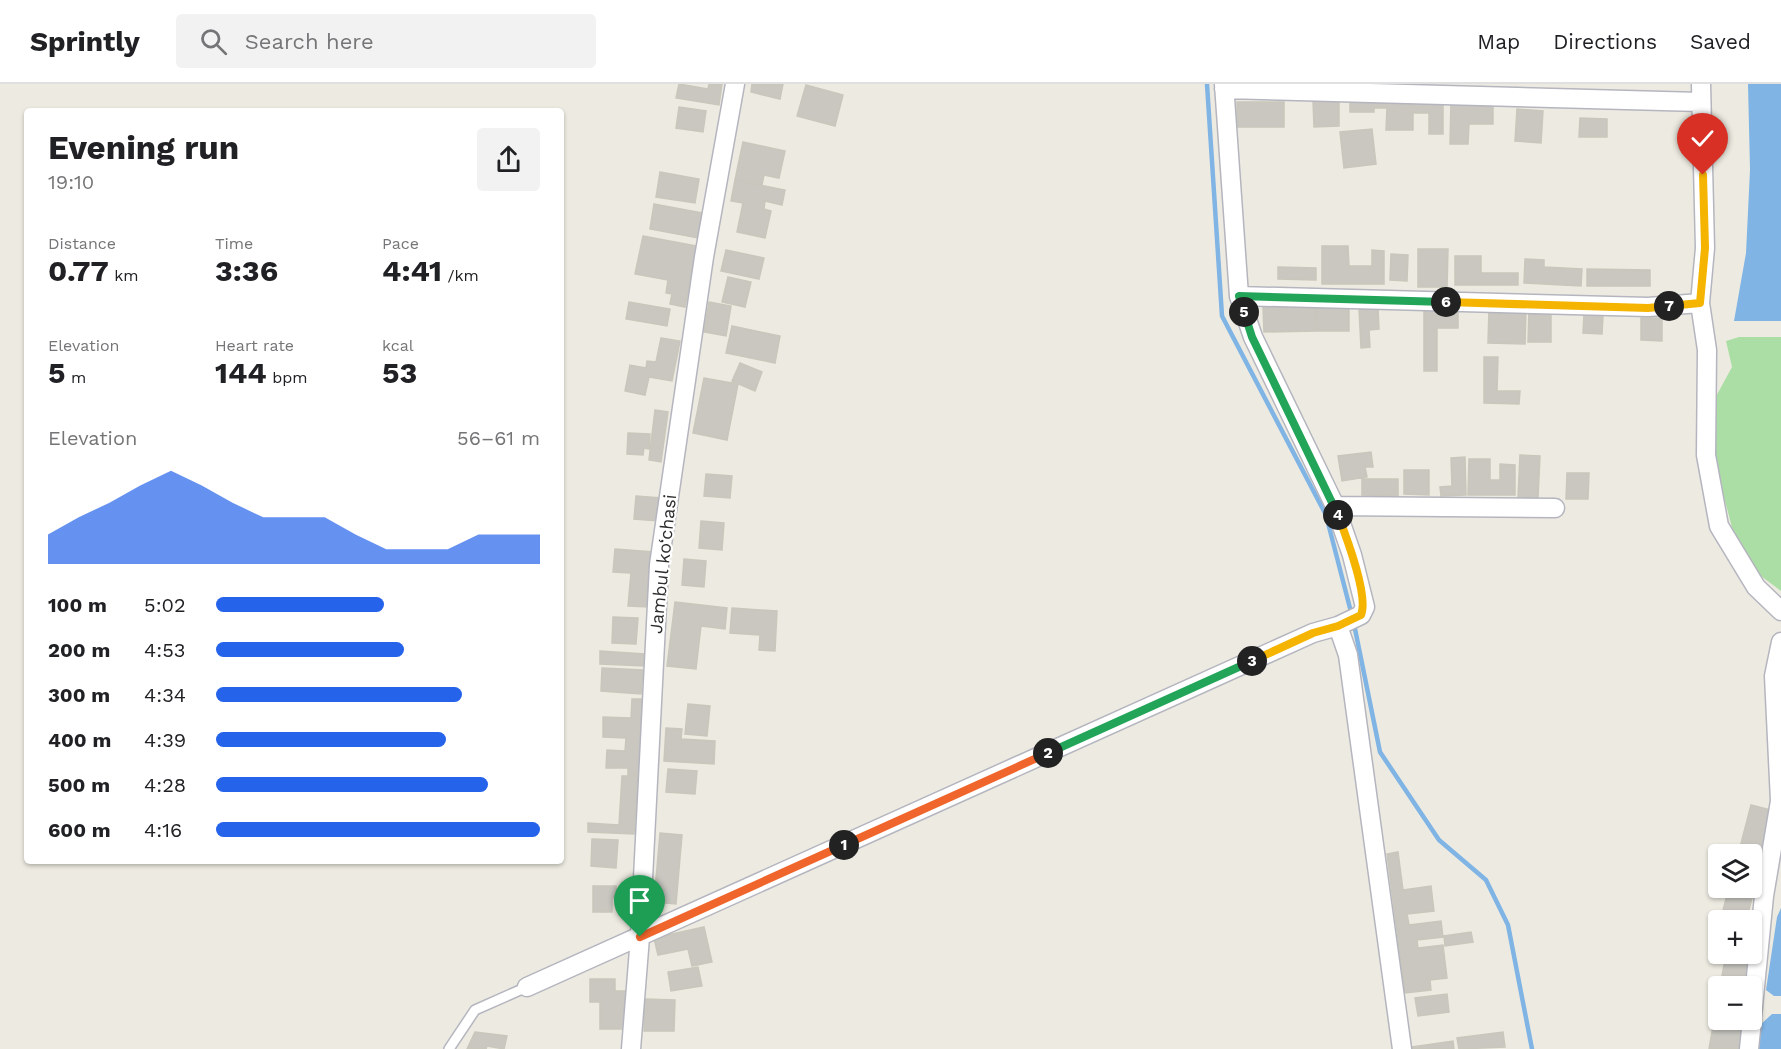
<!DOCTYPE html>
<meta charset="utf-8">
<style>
body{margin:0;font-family:"Work Sans",sans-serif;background:#f2f2f2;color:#202124;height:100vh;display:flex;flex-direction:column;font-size:22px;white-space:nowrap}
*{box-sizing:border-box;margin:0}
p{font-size:20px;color:#757577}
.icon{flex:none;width:33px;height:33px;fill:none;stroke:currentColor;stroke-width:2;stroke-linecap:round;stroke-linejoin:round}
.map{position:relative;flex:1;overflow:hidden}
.sheet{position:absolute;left:24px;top:24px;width:540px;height:756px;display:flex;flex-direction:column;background:#fff;border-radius:6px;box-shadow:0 2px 4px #0004}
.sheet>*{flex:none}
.buttons{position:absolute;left:1708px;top:760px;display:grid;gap:12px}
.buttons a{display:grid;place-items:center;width:54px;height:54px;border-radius:6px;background:#fff;box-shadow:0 2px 4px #0004;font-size:30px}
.pin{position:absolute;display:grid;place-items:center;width:51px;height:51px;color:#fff;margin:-62px -26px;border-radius:50% 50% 50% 0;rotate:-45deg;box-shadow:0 0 6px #0007}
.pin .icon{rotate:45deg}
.km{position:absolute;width:30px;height:30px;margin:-15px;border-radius:50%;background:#222;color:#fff;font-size:16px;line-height:30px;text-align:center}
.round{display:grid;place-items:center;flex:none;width:63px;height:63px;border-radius:6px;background:#f2f2f2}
.head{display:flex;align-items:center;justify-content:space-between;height:102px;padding:0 24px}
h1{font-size:33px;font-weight:700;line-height:45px}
.metrics{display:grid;grid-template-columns:repeat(3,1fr);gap:9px;height:102px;padding:6px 24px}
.metrics div{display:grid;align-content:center}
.metrics b{font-size:30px;font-weight:700}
.metrics small{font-size:16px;font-weight:400}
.metrics p{font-size:16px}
.chart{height:168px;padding:12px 24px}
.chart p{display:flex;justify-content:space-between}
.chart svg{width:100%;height:108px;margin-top:6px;fill:#2563eb;opacity:.7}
ul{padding:0 24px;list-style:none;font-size:20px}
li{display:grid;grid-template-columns:96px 72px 1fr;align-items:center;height:45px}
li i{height:15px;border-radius:8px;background:#2563eb}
header{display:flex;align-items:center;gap:36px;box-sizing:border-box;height:84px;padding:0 30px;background:#fff;border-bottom:2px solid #e0e0e0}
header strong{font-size:28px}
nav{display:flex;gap:33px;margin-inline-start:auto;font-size:21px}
.search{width:420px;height:54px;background:#f2f2f2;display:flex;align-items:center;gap:15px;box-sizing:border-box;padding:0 21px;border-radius:6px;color:#757577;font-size:22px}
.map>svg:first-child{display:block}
</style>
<header>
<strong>Sprintly</strong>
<div class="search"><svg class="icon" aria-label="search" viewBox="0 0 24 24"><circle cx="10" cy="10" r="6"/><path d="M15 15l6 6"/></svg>Search here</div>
<nav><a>Map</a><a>Directions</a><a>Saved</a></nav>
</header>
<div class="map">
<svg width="1781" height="965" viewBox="0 0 1781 965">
<rect width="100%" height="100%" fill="#edebe1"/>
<!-- green -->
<path fill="#abdea4" d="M1739,253H1781V507L1757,489L1734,451L1716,383L1713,318L1732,283L1726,257Z"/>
<!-- water -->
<path fill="#7fb4e4" d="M1748,0H1781V237H1734L1746,169L1750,86Z
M1781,824V912H1774L1766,906L1777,833Z
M1772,930H1781V965H1758L1760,941Z"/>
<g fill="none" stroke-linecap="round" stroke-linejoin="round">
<!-- stream -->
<path stroke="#7fb4e4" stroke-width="4.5" d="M1207,0L1222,232L1326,431L1352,532
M1354,540L1380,668L1439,756L1486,796L1508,841L1532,965"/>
</g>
<!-- building -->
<path fill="#c9c7c0" stroke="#c9c7bb" stroke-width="1.5" d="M679,0L708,5L709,0H722L719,21L676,14Z
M752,0H783L780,15L751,8Z
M806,1L843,11L835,42L797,32Z
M1339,16V42L1314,43L1313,17Z
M1350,16L1443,17V50H1429V29H1413V46H1386L1387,24H1374V28H1350Z
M1237,18H1284V43H1237Z
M1451,19L1493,20V40H1469L1468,60H1450Z
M679,23L706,27L703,48L676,44Z
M1517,25L1543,27L1541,59L1515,57Z
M1580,34L1607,35V53H1579Z
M1372,45L1376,80L1344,84L1340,48Z
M743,58L785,67L779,94L764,91L762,101L735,96Z
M660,88L699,95L695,119L656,113Z
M735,96L785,106L782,121L765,117L764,125L771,127L765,154L737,148L743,119L731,117Z
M654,120L703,129L698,154L650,145Z
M643,152L697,162L685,223L670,220L672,210L666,209L668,196L635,190Z
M1322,162H1348L1349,182H1372V166L1384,167V200H1322Z
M1418,165H1448L1447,203H1418Z
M726,166L764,174L759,195L721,187Z
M1391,170L1408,171L1407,197L1390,196Z
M1455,172H1481V189H1518V201H1455Z
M1525,175L1544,176V183L1582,185L1581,202L1524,199Z
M1278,183L1316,184V196L1278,195Z
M1587,185L1650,186V202H1587Z
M728,193L751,198L745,223L722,218Z
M1349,217V247H1316V218Z
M629,218L670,225L667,242L626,235Z
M709,218L731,222L726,252L704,248Z
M1263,223H1315L1316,247L1264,248Z
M1424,223H1458V244H1437V287H1424Z
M1378,224L1379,245L1369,246L1370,263L1361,264L1359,225Z
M1489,225H1526L1525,260L1488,259Z
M1529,225H1551V258H1528Z
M1584,230L1603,231L1602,250L1583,249Z
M1641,234H1662V257L1641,256Z
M732,242L780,252L775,279L726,269Z
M661,254L680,257L672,297L649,293L645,311L625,307L630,281L646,284L647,277L656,278Z
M1484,273H1498L1497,307H1520L1519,320L1484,319Z
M740,279L762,288L755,307L732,297Z
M704,294L738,300L727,356L693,349Z
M655,326L668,328L661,378L649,376Z
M628,349L650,350L649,365L644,364L643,371L627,370Z
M1371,368L1373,383H1365L1367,393L1342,397L1338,372Z
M1520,371L1540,372L1538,414L1518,413Z
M1465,373L1466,411L1441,412L1440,403L1452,402L1451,374Z
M1469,375H1490V396H1500V380L1515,381V411H1468Z
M1404,386H1429V411L1404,410Z
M1567,389H1589L1588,415H1566Z
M706,390L732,392L730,414L704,412Z
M1362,395H1398V412L1362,411Z
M636,412L661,414L659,437L634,435Z
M701,437L724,439L722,466L699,464Z
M615,465L654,468L650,523L628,522L631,489L613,488Z
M684,475L706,477L704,503L682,501Z
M675,518L727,524L725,545L701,542L696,585L667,582Z
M732,524L777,527L775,567L759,566L760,551L730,549Z
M613,533L638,534L636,560L612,559Z
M600,567L645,570V582L600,580Z
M602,584L643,586L641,610L601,607Z
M632,615H643L640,691H628V684H606L607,666L625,667L626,654L603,653V633L631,634Z
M688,620L710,622L707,652L685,650Z
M666,644L682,645L681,655L715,657L714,680L664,677Z
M668,685L697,687L695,710L666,708Z
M622,692H638L634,750L588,748V739L619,741Z
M1751,721L1775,727L1746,837H1720L1729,804H1752V771H1738Z
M660,749L682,751L676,820L654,818Z
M592,755L618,756L616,784L591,782Z
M1398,768L1403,806L1431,802L1434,827L1407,830L1409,841L1441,837L1443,853L1417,856L1418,864L1443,861L1447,894L1430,896L1431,906L1405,909L1387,770Z
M593,802H616L617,814H612V828H593Z
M704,843L712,878L692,882L688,865L658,871L654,854Z
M1471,848L1473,858L1445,862L1444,852Z
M1726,870H1752L1750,903H1720Z
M698,883L702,902L671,907L668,888Z
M590,895H615V907H626V945H600V918H590Z
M1719,908V936H1745L1740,965H1709Z
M1447,910L1449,928L1418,932L1415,914Z
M645,915L675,916L674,947H644Z
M475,948L507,952L504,965L487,962L486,965H467Z
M1503,948L1505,963L1459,965L1457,954Z
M1453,957L1454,965H1412L1411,963Z"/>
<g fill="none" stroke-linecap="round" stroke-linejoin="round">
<!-- service casing -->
<g stroke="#b5b5bf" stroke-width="12">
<path id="service" d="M449,965L475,926L527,903"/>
</g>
<!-- minor casing -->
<g stroke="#b5b5bf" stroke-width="21">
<path id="minor" d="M1701,0L1705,164L1700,219L1707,266L1706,371L1719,442L1756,503L1781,527
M1224,5L1700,18
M1239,212L1648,223L1700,219
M1335,422L1555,424
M1338,542L1348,571L1402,965
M527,903L1313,549L1338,542L1361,531L1365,523L1352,471L1335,422L1253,253L1239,212L1224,0
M1752,933L1764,812L1780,717L1774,592L1781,558
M631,965L640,853L659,481L704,173L735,0
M1749,965L1752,936"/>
</g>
<!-- service -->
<use href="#service" stroke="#fff" stroke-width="9"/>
<!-- minor -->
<use href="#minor" stroke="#fff" stroke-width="18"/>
</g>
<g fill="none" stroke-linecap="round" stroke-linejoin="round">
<!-- split-1 casing -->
<g stroke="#fff" stroke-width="12">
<path id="split-1" d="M640,853L844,761"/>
</g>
<!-- split-2 casing -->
<g stroke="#fff" stroke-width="12">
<path id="split-2" d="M844,761L1048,669"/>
</g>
<!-- split-3 casing -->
<g stroke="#fff" stroke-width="12">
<path id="split-3" d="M1048,669L1252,577"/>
</g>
<!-- split-4 casing -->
<g stroke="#fff" stroke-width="12">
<path id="split-4" d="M1252,577L1313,549L1338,542L1361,531C1369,512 1346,452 1338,431"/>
</g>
<!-- split-5 casing -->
<g stroke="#fff" stroke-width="12">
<path id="split-5" d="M1244,228L1252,253L1338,431"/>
</g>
<!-- split-6 casing -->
<g stroke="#fff" stroke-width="12">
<path id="split-6" d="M1244,228L1239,212L1446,218"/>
</g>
<!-- split-7 casing -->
<g stroke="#fff" stroke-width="12">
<path id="split-7" d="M1446,218L1648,224L1669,222"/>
</g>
<!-- split-8 casing -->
<g stroke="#fff" stroke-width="12">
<path id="split-8" d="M1669,222L1700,219L1705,164L1703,91"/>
</g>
<!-- split-1 -->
<use href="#split-1" stroke="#f0652b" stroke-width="8"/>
<!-- split-2 -->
<use href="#split-2" stroke="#f0652b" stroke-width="8"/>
<!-- split-3 -->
<use href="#split-3" stroke="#22a559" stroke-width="8"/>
<!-- split-4 -->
<use href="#split-4" stroke="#f5b400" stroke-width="8"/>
<!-- split-5 -->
<use href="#split-5" stroke="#22a559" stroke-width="8"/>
<!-- split-6 -->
<use href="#split-6" stroke="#22a559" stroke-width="8"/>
<!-- split-7 -->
<use href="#split-7" stroke="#f5b400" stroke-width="8"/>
<!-- split-8 -->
<use href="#split-8" stroke="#f5b400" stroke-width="8"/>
</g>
<g text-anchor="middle" stroke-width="4.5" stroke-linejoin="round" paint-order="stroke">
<!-- street labels -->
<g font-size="18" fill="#2d2d2d" stroke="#fff">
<text transform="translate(663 480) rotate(-84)" y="6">Jambul ko‘chasi</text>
</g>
</g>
</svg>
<div class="buttons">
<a><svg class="icon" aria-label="layers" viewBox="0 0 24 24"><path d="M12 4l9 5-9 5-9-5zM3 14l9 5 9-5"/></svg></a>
<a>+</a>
<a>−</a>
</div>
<div class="pin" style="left:640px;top:853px;background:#1e9e55"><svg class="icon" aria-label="arrive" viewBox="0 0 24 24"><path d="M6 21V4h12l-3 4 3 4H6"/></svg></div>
<div class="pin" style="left:1703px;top:91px;background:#d93025"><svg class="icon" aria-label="check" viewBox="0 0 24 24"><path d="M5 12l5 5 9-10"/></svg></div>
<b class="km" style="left:844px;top:761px">1</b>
<b class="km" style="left:1048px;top:669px">2</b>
<b class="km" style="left:1252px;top:577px">3</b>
<b class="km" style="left:1338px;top:431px">4</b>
<b class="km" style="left:1244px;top:228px">5</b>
<b class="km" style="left:1446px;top:218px">6</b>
<b class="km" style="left:1669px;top:222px">7</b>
<section class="sheet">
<div class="head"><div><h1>Evening run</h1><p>19:10</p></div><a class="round"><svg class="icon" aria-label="share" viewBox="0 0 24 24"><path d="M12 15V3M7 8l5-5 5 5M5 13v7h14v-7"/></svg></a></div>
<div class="metrics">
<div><p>Distance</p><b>0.77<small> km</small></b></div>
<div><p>Time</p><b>3:36</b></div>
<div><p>Pace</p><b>4:41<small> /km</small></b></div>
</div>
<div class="metrics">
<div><p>Elevation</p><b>5<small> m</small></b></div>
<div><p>Heart rate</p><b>144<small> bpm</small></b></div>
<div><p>kcal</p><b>53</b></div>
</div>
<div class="chart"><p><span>Elevation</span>56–61 m</p>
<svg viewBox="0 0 160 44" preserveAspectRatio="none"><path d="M0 44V32L10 25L20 19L30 12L40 6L50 12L60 19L70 25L80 25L90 25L100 32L110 38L120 38L130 38L140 32L150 32L160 32V44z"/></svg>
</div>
<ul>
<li><b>100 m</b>5:02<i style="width:52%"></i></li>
<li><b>200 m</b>4:53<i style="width:58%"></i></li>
<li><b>300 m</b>4:34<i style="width:76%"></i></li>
<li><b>400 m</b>4:39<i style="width:71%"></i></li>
<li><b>500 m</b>4:28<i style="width:84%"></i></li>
<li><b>600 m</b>4:16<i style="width:100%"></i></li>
</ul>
</section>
</div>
